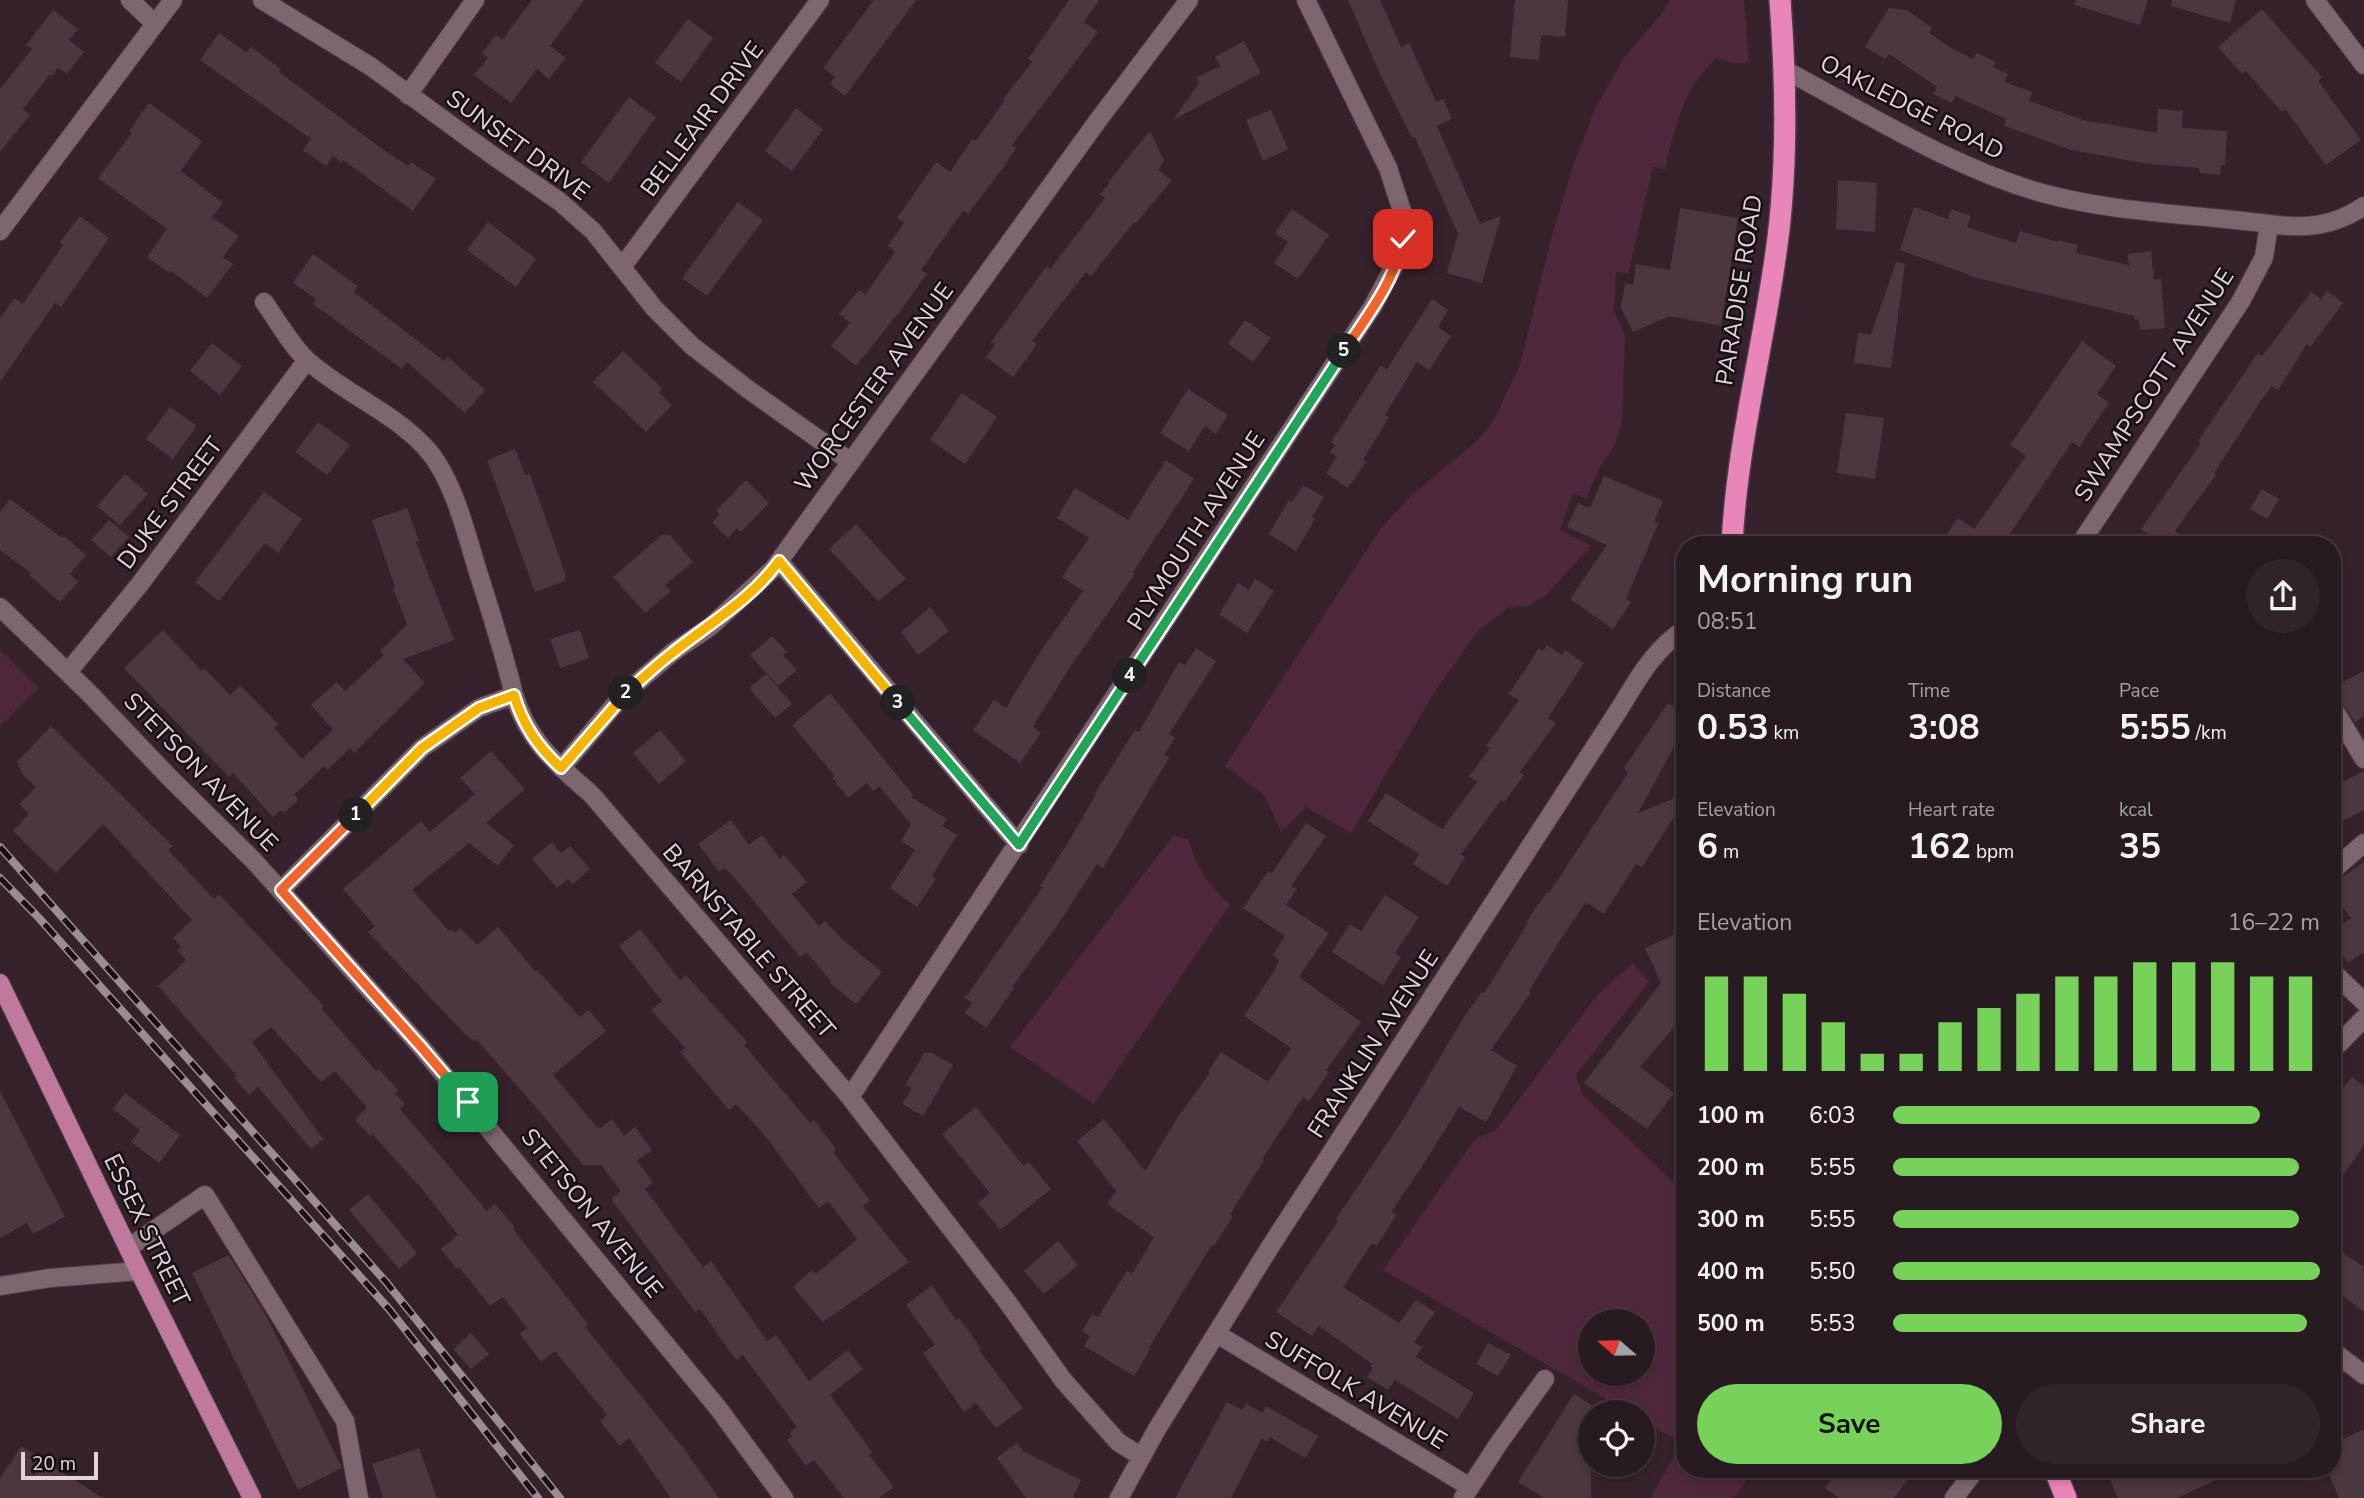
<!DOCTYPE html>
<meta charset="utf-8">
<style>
body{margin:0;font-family:"Nunito Sans",sans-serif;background:#30232a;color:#f1f3f6;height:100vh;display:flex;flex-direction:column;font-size:26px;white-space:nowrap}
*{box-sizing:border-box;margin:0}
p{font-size:23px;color:#a5a1a5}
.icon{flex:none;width:38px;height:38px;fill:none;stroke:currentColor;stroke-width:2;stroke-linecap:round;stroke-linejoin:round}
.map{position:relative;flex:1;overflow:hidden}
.side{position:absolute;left:1676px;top:536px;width:665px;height:942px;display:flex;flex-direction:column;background:#281a21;border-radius:28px;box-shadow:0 4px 10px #0003,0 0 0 2px #44383f}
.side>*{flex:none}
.needle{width:46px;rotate:290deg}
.buttons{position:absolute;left:1578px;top:1309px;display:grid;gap:14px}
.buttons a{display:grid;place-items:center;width:77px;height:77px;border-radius:50%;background:#281a21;box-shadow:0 4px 10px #0003,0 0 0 2px #44383f;font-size:35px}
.scale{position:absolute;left:21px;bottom:18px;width:77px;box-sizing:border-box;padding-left:7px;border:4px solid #e1d4d9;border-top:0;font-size:19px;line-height:24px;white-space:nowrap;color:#e1d4d9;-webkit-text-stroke:5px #170f13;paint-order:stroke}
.pin{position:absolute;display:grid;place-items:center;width:60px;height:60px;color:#fff;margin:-30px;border-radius:14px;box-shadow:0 4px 10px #0006}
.km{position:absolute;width:35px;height:35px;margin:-18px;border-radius:50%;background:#222;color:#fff;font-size:19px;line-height:35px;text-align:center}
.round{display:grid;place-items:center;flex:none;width:74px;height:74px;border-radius:37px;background:#30232a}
.overview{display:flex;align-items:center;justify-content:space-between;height:119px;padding:0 21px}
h1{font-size:38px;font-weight:700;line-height:52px}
.metrics{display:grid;grid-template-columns:repeat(3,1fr);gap:10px;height:119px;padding:7px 21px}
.metrics div{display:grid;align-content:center}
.metrics b{font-size:35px;font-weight:700}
.metrics small{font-size:19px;font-weight:400}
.metrics p{font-size:19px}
.chart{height:196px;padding:14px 21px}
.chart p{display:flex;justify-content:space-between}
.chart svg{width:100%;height:126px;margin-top:7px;stroke:#77d259;stroke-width:6}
.cta{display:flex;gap:14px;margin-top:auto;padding:14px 21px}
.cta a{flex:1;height:80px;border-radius:42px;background:#77d259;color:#111;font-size:28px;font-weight:700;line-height:80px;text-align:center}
.cta a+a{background:#30232a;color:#f1f3f6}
ul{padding:0 21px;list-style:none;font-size:23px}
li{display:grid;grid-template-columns:112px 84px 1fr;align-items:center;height:52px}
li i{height:18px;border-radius:9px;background:#77d259}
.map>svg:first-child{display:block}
</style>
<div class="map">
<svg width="2364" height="1498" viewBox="0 0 2364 1498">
<rect width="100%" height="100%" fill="#36222c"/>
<!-- green -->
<path fill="#4f283c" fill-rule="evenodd" d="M1670,0H1744L1749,63H1733L1716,58C1683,89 1675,126 1665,169L1653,167L1628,274L1616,272L1614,310L1625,335L1622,422L1614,447L1602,463L1586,498L1573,493L1560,530L1591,546L1546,595L1528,606L1509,607L1478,631L1435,691L1351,833L1306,807L1281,832L1264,795L1225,766L1382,527L1411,496L1478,440L1494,420L1520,365L1552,235L1573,166L1596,106L1624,58L1662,13Z
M0,650L39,688L0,726Z
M1174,835L1189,840C1197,869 1208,884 1230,905L1094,1104L1010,1047Z
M1633,963L1649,982L1576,1075L1582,1094L1685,1194V1468H1755L1734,1498H1650L1682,1443L1643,1421V1412H1629L1383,1270L1475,1139L1496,1130L1598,994ZM1591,1321H1643V1374H1591Z"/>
<!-- building -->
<path fill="#4c3741" d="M532,0H584L550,46L566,58L549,79L537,69L511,103L474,75L488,58L482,53L496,35L502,40Z
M874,0H916L845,96L830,84L835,77L823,68Z
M1069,0H1099L1084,22L1098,32L1012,145L1016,148L1003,168L968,214L963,211L921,270L927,274L900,311L856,366L831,346L850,323L839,314L859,290L865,295L895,252L888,246L904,223L897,218L936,162L950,172L972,139L976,141L1005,100L1003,99L1032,62L1028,59Z
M1348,0H1380L1401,47L1409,43L1436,102L1443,99L1452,119L1437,126L1480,224L1501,216L1482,283L1447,273L1458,234L1415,137L1412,138L1379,72Z
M1515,0H1568L1565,37L1541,35L1539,60L1510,57Z
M2076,0H2148L2140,25L2075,5Z
M2172,0H2236L2230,23L2171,6Z
M1889,8L1907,10L1932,28L1929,33L1951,48L1973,59L1977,53L1996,62L1993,67L2008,74L2005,82L2032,92L2029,101L2083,120L2157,133L2158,109L2183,111L2182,128L2227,131L2225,165H2221L2220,175L2200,173L2199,168L2149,164L2072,150L2004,126L2006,119L1955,96L1952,103L1934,94L1937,87L1889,54L1885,59L1865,47Z
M2262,9L2322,77L2318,81L2361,140L2326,165L2285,109L2282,112L2246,71L2242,74L2218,47Z
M53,10L78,29L69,40L84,52L67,74L58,68L52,76L50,74L23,109L30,115L0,152V89L32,49L26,45Z
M688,19L713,38L681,82L655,63Z
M219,33L246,52L251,47L281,69L279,72L381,148L408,166L411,162L436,179L413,211L343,160L341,163L333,156L326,166L303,150L311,139L200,60Z
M1244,41L1261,73L1173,120L1199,83L1196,78L1220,66L1215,57Z
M629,97L656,117L609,183L581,162Z
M149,103L202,141L181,171L223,203L212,217L239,236L223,257L233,264L207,298L171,271L169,273L147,257L167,229L98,178L132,133L129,131Z
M796,108L823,129L792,171L765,151Z
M1271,110L1288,149L1263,161L1246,120Z
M1150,131L1164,161L1158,170L1172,180L1136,223L1134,222L1091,276L1086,272L1032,341L1037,344L1013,377L986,357L995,344L991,342L1047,266L1050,269L1105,198L1100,194L1110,183L1108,182Z
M1838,180L1877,183L1875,232L1836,229Z
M738,202L763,220L707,296L682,278Z
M1914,207L1948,219L1951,209L1971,216L1967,227L2016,243L2020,231L2058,242V240L2078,245L2076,253L2129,265L2128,254L2151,251L2154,280L2161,279L2165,328L2140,330L2139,319L2135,320L2134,316L1969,276L1970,275L1900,250Z
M1680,208L1738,218L1721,326L1670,316L1633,332L1621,308L1625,283L1633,285L1636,264L1670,270Z
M1292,209L1329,235L1298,279L1274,263L1288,242L1275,233Z
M80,216L109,238L61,307L55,303L0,382V319L14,298L23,304L63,245L60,242Z
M488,222L536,259L516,287L467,250Z
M313,254L358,286L354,292L444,361L448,357L485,390L465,413L407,362L402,369L313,304L316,299L293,283Z
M1896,262L1905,264L1891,368L1854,363L1858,333L1871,335Z
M2327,291L2343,303L2310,347L2307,344L2278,390L2272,386L2262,399L2214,473L2216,475L2175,531L2194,544H2142L2149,535L2141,529L2201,443L2198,441L2258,353L2262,356L2266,351L2311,292L2321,299Z
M1432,299L1448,310L1438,327L1451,336L1429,370L1417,362L1385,415L1389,417L1363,460L1366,462L1348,488L1326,473L1337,457L1330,452L1335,445L1331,442L1381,365L1387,369Z
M1245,320L1271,338L1253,362L1228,344Z
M2082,341L2116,366L2097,394L2109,403L2079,447L2072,442L2003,544H1940L1958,518L1974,529L2026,456L2010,445Z
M212,343L242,366L220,395L190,371Z
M623,351L662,388L659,392L672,405L646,432L593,382Z
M1188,389L1228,415L1216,434L1205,426L1189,451L1160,433Z
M962,393L997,417L965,464L930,440Z
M170,407L197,426L173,459L146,439Z
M1846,413L1884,418L1875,479L1837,473Z
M318,422L350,445L327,475L295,452Z
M515,449L525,475L530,474L565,573V581L535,592L487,460Z
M1166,460L1194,479L1133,572L1135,574L1068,670L1033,726L1041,733L1020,763L973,730L994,700L1006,708L1040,652L1083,591L1062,577L1089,538L1057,518L1075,488L1128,520Z
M125,474L148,494L120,525L97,506Z
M1604,476L1663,501L1654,522L1658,524L1626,599L1631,602L1613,629L1570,599L1607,545L1567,527L1578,503L1590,508Z
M746,480L769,503L741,532L737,528L728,538L712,523L720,514L716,511Z
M1303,485L1324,497L1312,517L1315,519L1296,551L1269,534L1289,500L1292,502Z
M2262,489L2279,499L2267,519L2250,509Z
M264,492L302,519L278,553L265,543L219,601L195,582Z
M10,499L62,538L64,536L86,555L70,574L78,582L60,602L29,575L31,573L0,550V512Z
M407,508L419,541L416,542L454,640L403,659L425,683L354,753L350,748L327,770L324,766L294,795L298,800L284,813L281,810L273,817L233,773L229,777L124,668L163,630L202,671L204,668L230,695L240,685L278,724L274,728L302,759L333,730L311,705L337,682L345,691L384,655L380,651L407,624L393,588L395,587L372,520Z
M109,520L129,537L111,557L91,540Z
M856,524L906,579L878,601L829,549Z
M662,535H670L693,562L665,585L671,591L645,613L613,577Z
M1255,579L1274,591L1247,633L1219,614L1238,583L1249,590Z
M930,607L949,631L918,655L901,632Z
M580,630L589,658L560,668L550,639Z
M772,636L787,652L783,655L797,670L778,686L750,655Z
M1547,645L1562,655L1565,650L1584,663L1548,718L1556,723L1520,772L1524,775L1504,802L1501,800L1461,854L1465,857L1447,886L1413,864L1419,854L1368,821L1386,793L1442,829L1477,782L1469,776L1490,748L1486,746L1519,700L1509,694L1539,648L1543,651Z
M1196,648L1216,661L1169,734L1175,738L1164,755L1169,758L1103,868L1097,864L1061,920L1012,987L1014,988L986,1028L965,1013L972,1003L965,998L1043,887L1040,886L1069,841L1096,794L1095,793L1135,730L1139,732L1179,662L1185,665Z
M2364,671V716L2355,722L2342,702L2333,697V687Z
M766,674L792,704L775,718L749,688Z
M830,693L913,795L911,797L947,819L942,826L957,835L932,876L936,879L917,907L890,888L915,850L901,841L911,824L879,786L873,791L867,783L848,798L832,778L835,776L792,725Z
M1668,703L1685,715V753L1674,747L1638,813L1685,794V800L1642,867L1636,864L1604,914L1586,902L1560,940L1529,991L1531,992L1491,1050L1517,1066L1486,1122L1459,1107L1425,1162L1391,1212L1396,1215L1377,1246L1372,1243L1343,1287L1399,1323L1416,1300L1435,1312L1414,1342L1422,1347L1416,1357L1474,1393L1458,1419L1395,1380L1388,1390L1367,1377L1373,1368L1370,1366L1372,1364L1319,1326L1312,1336L1276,1312L1338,1221L1336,1219L1404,1118L1462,1020L1482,992L1484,993L1528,923L1526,922L1547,892L1549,893L1628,773L1624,768Z
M51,726L173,846L168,850L214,899L219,894L324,1006L321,1008L376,1071L379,1069L398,1090L395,1093L405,1104L400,1109L487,1211L495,1204L515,1227L513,1229L588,1324L585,1327L684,1449L719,1498H671L629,1438L620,1446L600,1421L607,1415L555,1351L541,1362L520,1334L527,1328L503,1297L490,1306L459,1267L457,1269L441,1249L458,1235L423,1190L372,1134L370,1136L355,1120L367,1108L335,1071L321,1082L271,1027L252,1042L323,1139L311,1149L258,1087L249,1095L234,1078L237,1076L158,986L186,960L178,951L181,947L173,938L192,920L103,824L56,873L13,831L29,814L19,804L36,787L23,775L17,762Z
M660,730L686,761L659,784L633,753Z
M491,751L525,789L486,823L514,845L498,866L469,843L412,890L449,931L452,929L455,933L460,928L477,945L498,927L535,971L537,970L580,1017L589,1010L606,1031L553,1075L597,1127L600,1128L612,1119L624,1136L635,1127L652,1150L637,1161L653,1182L645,1189L703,1267L711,1261L767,1341L776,1335L809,1381L848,1350L863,1369L830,1395L872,1452L869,1455L894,1487L879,1498H844L814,1460L806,1466L787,1440L792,1436L790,1432L797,1427L743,1355L736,1360L700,1309L695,1312L611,1199L621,1191L601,1165H583L546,1119L476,1039L474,1041L464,1033L368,932L375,926L343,889L421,821L430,832L475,794L460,778Z
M2364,771V810L2333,826V787Z
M731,820L749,845L762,835L780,859L784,855L807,882L792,894L819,926L825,921L843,940L882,972L856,1004L830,983L831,981L806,952L800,957L734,877L725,868L719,872L698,844Z
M1306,823L1326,836L1291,886L1297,889L1286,905L1329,933L1299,977L1361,1022L1326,1070L1329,1072L1309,1101L1303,1097L1262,1159L1264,1160L1230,1214L1233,1216L1214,1246L1212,1245L1149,1347L1151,1348L1134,1376L1084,1346L1090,1336L1082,1331L1092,1314L1098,1317L1127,1271L1132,1274L1154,1237L1107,1204L1116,1191L1077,1141L1104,1119L1145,1171L1178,1117L1210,1073L1208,1072L1221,1052L1268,1082L1291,1048L1244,1016L1274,971L1279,960L1273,955L1285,936L1243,908L1268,871L1272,873Z
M552,842L561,853L570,846L590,869L573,884L568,879L557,888L532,859Z
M2364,862V952L2348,963L2333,942V931L2351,918L2333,894V884Z
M1385,895L1419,917L1395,953L1401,957L1383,985L1332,952L1350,924L1361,931Z
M640,929L680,980L686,975L747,1042L744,1045L810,1123L814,1120L836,1149L833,1152L870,1201L863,1206L909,1262L823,1322L793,1287L812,1270L816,1274L857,1239L828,1201L819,1208L762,1132L736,1104L729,1110L680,1052L685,1048L651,1010L662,1001L619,946Z
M1685,930V1015L1640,1067L1674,1093L1647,1129L1584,1083L1661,983L1645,948Z
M925,1052L929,1053L930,1052L953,1065L923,1116L902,1104L912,1088L905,1085Z
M2352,1077L2364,1086V1145L2333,1190V1100Z
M0,1091L65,1217L33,1234L27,1223L0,1238Z
M125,1093L180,1135L159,1163L131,1142L140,1130L113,1109Z
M976,1107L1024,1166L1029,1162L1051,1189L1000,1230L978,1203L990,1193L942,1134Z
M368,1194L417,1253L399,1269L349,1210Z
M1058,1241L1078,1265L1044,1294L1024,1271Z
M2333,1247L2364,1267V1312L2333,1288Z
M229,1255L268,1319L342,1468L298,1490L192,1273Z
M932,1285L956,1320L959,1318L981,1348L979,1350L1023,1408L996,1428L976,1403L964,1412L923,1353L935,1345L906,1305Z
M471,1333L489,1354L471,1369L453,1349Z
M1488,1343L1511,1355L1498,1376L1476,1364Z
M1574,1394L1591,1405V1498H1544L1518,1482Z
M1227,1402L1242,1410L1246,1404L1262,1413L1266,1406L1318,1436L1305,1458L1270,1437L1267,1442L1262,1438L1231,1498H1175Z
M2364,1429V1498H2339L2326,1468H2333V1444Z
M1017,1443L1023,1451L1081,1480L1073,1498H1026L997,1458Z
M21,1446L103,1498H0V1479Z
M419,1448L437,1498H383L372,1464Z
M1840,1468H1916L1894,1498H1839L1825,1488Z
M2105,1468H2242L2177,1498H2118Z"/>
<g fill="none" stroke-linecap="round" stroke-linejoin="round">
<!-- minor casing -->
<g stroke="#4f3f47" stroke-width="20">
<path id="minor" d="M130,0L155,24
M262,0L370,66L492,155L559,201L593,231L654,308L692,346L749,390L851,462
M2315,0L2364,65
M1783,69C1867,113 1950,167 2042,193C2115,213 2194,214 2269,224
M408,95L475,0
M0,231L173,0
M622,267L820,0
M264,302C277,320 292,347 308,361C344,393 391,411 424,446C453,476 466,533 478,572C491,613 504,653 514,695
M2080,544L2241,301L2264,257L2269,224C2304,229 2333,227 2364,206
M779,561L1019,845
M0,607L89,693L169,777L253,860L422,1048L718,1408L784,1498
M68,672L140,584L307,360
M2333,708L2364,759
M561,768L624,694L673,652L711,626L774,568L1099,119L1189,0
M2333,870L2364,843
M281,890L422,748L479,708L514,695C529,743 556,763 592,795L849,1096L1006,1300L1063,1380L1118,1442L1142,1457
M2333,972L2364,1002
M2333,1050L2364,1018
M850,1097L1373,306L1399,257L1404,217L1388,168L1306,0
M128,1248L205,1195L345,1421L359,1498
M0,1286L50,1278L139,1271
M1217,1334L1470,1487
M2333,1351L2364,1375
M1119,1498L1157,1429L1270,1247L1620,708C1638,678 1655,648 1685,629
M1463,1498L1499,1443L1545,1379
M1954,1498L1977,1468"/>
</g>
<!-- major casing -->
<g stroke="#4f3f47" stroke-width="20">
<path id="major" d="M0,983L139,1271L252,1498"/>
</g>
<!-- highway casing -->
<g stroke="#4f3f47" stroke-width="24">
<path id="highway" d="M1732,544C1737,443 1764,345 1777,245C1788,165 1786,80 1780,0
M2054,1468L2066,1498"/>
</g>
<!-- minor -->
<use href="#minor" stroke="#7e6671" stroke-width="18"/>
<!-- major -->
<use href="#major" stroke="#bf799d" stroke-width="18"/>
<!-- highway -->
<use href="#highway" stroke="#ea85ba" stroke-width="21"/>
<!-- rail casing -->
<g stroke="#9c8d94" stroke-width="8">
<path id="rail" d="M0,847L386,1282L560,1498
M0,878L39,918L389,1309L538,1498"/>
</g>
<!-- rail -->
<use href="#rail" stroke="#170f13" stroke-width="5" stroke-dasharray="16" stroke-linecap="butt"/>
</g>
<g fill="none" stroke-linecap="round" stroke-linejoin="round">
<!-- split-1 casing -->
<g stroke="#fff" stroke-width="14">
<path id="split-1" d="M356,815L281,890L422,1048L468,1102"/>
</g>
<!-- split-2 casing -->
<g stroke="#fff" stroke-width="14">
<path id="split-2" d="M356,815L422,748L479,708L514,695C523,725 538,747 561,768L626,693"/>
</g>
<!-- split-3 casing -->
<g stroke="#fff" stroke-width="14">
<path id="split-3" d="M626,693C641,680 655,666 671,654C708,624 751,600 779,561L898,703"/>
</g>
<!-- split-4 casing -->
<g stroke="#fff" stroke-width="14">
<path id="split-4" d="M898,703L1019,845L1130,676"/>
</g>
<!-- split-5 casing -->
<g stroke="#fff" stroke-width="14">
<path id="split-5" d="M1130,676L1344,351"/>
</g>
<!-- split-6 casing -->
<g stroke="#fff" stroke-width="14">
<path id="split-6" d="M1344,351C1367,316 1395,281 1403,239"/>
</g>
<!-- split-1 -->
<use href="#split-1" stroke="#f0652b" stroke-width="9"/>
<!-- split-2 -->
<use href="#split-2" stroke="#f5b400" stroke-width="9"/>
<!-- split-3 -->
<use href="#split-3" stroke="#f5b400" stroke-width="9"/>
<!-- split-4 -->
<use href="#split-4" stroke="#22a559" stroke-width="9"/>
<!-- split-5 -->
<use href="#split-5" stroke="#22a559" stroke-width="9"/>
<!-- split-6 -->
<use href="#split-6" stroke="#f0652b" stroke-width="9"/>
</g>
<g text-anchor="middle" stroke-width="5" stroke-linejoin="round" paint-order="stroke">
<!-- street labels -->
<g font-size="24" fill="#e1d4d9" stroke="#170f13">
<text transform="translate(1912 107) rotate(27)" y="8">OAKLEDGE ROAD</text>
<text transform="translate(702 119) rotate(-53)" y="8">BELLEAIR DRIVE</text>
<text transform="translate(518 145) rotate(36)" y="8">SUNSET DRIVE</text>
<text transform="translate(1739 290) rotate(-81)" y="8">PARADISE ROAD</text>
<text transform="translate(2154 385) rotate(-57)" y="8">SWAMPSCOTT AVENUE</text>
<text transform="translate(874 387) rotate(-54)" y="8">WORCESTER AVENUE</text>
<text transform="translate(170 503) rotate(-53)" y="8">DUKE STREET</text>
<text transform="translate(1196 531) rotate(-57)" y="8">PLYMOUTH AVENUE</text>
<text transform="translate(201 772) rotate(46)" y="8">STETSON AVENUE</text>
<text transform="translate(749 941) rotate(49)" y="8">BARNSTABLE STREET</text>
<text transform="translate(1373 1044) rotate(-57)" y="8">FRANKLIN AVENUE</text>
<text transform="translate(592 1213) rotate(51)" y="8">STETSON AVENUE</text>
<text transform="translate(147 1230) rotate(64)" y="8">ESSEX STREET</text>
<text transform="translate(1356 1390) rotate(31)" y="8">SUFFOLK AVENUE</text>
</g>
</g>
</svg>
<div class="buttons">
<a><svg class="needle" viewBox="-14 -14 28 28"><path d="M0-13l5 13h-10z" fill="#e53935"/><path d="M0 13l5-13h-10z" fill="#a5a1a5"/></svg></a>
<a><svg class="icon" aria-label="locate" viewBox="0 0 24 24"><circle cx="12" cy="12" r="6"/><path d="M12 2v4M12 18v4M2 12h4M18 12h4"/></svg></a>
</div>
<div class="scale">20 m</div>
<div class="pin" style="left:468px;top:1102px;background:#1e9e55"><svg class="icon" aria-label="arrive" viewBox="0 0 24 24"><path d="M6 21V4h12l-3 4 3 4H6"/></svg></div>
<div class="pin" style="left:1403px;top:239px;background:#d93025"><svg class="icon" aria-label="check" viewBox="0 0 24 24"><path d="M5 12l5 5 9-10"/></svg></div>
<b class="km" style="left:356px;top:815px">1</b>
<b class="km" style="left:626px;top:693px">2</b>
<b class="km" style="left:898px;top:703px">3</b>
<b class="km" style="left:1130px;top:676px">4</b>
<b class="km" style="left:1344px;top:351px">5</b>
<section class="side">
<div class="overview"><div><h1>Morning run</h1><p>08:51</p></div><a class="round"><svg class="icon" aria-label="share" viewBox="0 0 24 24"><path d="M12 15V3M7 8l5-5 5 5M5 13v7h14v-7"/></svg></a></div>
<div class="metrics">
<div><p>Distance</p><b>0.53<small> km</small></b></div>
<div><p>Time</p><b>3:08</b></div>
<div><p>Pace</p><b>5:55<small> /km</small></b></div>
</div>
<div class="metrics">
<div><p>Elevation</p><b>6<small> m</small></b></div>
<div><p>Heart rate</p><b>162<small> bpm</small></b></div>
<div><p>kcal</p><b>35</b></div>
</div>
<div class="chart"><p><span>Elevation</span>16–22 m</p>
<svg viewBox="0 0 160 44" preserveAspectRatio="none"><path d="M5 44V11M15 44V11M25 44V17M35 44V27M45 44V38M55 44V38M65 44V27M75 44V22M85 44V17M95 44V11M105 44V11M115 44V6M125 44V6M135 44V6M145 44V11M155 44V11"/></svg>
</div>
<ul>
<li><b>100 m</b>6:03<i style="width:86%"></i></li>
<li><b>200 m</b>5:55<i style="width:95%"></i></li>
<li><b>300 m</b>5:55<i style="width:95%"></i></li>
<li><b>400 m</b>5:50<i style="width:100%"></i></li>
<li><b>500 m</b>5:53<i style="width:97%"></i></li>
</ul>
<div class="cta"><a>Save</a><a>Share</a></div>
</section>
</div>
